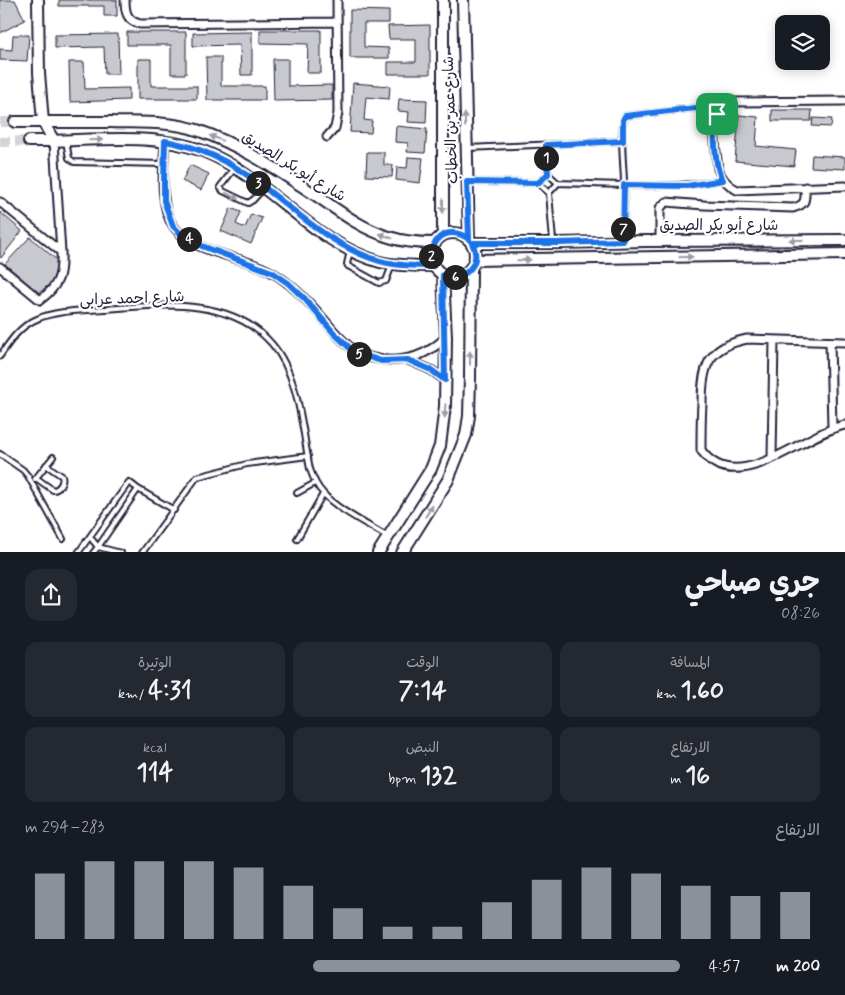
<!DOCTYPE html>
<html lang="ar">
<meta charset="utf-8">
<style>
body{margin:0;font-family:Mynerve,"Playpen Sans Arabic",sans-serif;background:#242831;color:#f1f3f6;direction:rtl;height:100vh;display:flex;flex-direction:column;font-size:19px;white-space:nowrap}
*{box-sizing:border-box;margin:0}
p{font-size:16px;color:#9ea1a6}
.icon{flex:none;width:28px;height:28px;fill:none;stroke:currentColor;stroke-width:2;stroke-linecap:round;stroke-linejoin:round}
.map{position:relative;height:552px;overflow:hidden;direction:ltr}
.details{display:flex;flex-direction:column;background:#171b24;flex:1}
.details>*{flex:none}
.fabs{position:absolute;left:775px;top:15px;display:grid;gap:10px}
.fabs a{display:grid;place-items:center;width:55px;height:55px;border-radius:10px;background:#171b24;box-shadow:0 2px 12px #0003;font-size:25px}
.pin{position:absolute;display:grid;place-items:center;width:42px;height:42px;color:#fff;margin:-21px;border-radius:10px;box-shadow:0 2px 8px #0006}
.km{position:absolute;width:25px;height:25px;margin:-12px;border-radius:50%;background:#222;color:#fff;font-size:14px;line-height:25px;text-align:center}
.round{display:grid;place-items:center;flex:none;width:52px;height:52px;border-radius:15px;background:#242831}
.head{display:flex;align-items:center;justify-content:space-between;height:85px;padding:0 25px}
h1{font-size:28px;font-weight:700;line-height:38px}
.figures{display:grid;grid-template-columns:repeat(3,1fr);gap:8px;height:85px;padding:5px 25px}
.figures div{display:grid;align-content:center;border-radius:12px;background:#242831;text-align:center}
.figures b{font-size:25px;font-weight:700}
.figures small{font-size:14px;font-weight:400}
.figures p{font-size:14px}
.chart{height:140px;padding:10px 25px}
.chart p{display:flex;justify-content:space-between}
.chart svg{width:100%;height:90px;margin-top:5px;stroke:#8c9099;stroke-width:6}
ul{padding:0 25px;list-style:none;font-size:16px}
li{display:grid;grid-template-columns:80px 60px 1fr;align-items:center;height:38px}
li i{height:12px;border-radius:6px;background:#8c9099}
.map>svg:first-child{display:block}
</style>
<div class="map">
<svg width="845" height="553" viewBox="0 0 845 553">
<rect width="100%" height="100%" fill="#fff"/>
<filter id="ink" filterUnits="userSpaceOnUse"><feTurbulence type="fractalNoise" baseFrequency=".02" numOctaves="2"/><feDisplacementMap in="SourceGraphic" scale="10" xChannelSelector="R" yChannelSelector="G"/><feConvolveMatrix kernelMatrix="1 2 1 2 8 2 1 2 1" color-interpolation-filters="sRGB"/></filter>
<g filter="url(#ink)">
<!-- building -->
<path fill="#c8c8cf" stroke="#22223b" d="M0,0H15L25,20L0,33Z
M59,0H117V16H104V6H59Z
M350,10L389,11V23H364V47L389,48V58H350Z
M430,25V74H388V62H416V39H389L388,26Z
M260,30H321V73H307L308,44L260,43Z
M127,32H186V74H171V45H127Z
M252,32V75H241L240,45L193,46V33Z
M118,34L119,74H105L104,47L55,48V35Z
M13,35H29L27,61L0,60V49L12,50Z
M206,57H221V86H265V100H207Z
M138,59H151V86H197V99H138Z
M273,59H288V86L332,85V100L274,101Z
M69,62H84L85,89L129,88V100L70,102Z
M353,83L390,86L389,99L366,97L364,120L372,121L371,133L350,132Z
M399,99L427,100L426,123L408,122L409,112L398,111Z
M772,110H812L811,121H772Z
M739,115L758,117L756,146L796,150L794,166L735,161Z
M813,118L832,119L831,127L812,126Z
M396,126L427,129L425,153L407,152L408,143L395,142Z
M367,152H384V165H393L392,177L366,176Z
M812,155L845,157V169L811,167Z
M408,157L423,158L420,183L396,180L397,167L407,168Z
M190,165L209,174L201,190L182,181Z
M231,208L241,212L236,224L245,228L251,214L262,218L251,244L221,231Z
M0,212L22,231L1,258L0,257Z
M30,237L59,262L52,282L39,293L5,264Z"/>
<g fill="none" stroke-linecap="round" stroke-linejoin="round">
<!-- secondary-tunnel -->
<path stroke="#d3d3d8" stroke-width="10" stroke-dasharray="10 5" stroke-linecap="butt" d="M0,122H15
M0,142L29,141"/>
<!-- lane casing -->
<g stroke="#22223b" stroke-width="8">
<path id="lane" d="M66,141L69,158L74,162L163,164
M546,145L548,174L558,183C613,184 669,190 723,180
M468,148L623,141
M234,169L220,187L223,191L248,203L253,200L263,189
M469,182L538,183L549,193L558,183
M538,183L548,174
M549,193L553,241
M623,241C623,222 625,202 624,183C624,166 619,130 625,116L696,108L717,114
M350,251L347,264L348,266L379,283L386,281L392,265
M0,356C10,341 20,326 37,319C58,310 82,311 104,309C160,305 231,296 272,344C299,375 302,429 310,469C313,478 316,486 323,493C336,509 369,525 388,537
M0,454L23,470L28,476L63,539
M36,478L53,490C59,490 64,482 62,476L46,465
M35,479L53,457
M297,493L315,483
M90,537L98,547L138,489L174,510
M297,539L323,494
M78,553L129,482L138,489
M93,553L98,547L121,553
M142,553L197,477L247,464L308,456"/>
</g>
<!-- street casing -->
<g stroke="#22223b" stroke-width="11">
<path id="street" d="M125,0C125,12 127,21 140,24L337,22
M845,101L730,102C707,118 716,145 718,169C722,179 727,185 737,190L845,186
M327,137L335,128L338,113L337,0
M165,141C164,165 158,206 174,227C195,255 244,255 273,273C292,284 307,300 321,316C344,343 357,362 396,360C415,359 432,351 446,337
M0,202L61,252
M660,241V208L666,202L704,205L793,208C807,204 805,200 805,187
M0,267L40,300C59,286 62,275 61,252L54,141
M830,342L832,428
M845,342L747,339C707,347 702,367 702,404C701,419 701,435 701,450C736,500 803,433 845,425
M408,360L431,370L445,380
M772,457L774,340"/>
</g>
<!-- secondary casing -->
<g stroke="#22223b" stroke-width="14">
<path id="secondary" d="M38,0L39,73L43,122L54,141
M463,0L469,239
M15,122C47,122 78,122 110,122C139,123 169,121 197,130C241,145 279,171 317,196C340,212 362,229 389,237C404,242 419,243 434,243
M29,141C84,142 153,131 203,151C269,177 311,243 380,262C397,266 416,266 433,266
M431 255a22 22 0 1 1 44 0a22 22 0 1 1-44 0Z
M443,235V0
M472,243H558L646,241L845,240
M475,260L845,254
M378,553L431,469L440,446L445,406L446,337L443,275
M402,553L448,480L466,435L469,416L470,377L471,269"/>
</g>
<!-- lane -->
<use href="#lane" stroke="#fff" stroke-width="4"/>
<!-- street -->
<use href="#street" stroke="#fff" stroke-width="7"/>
<!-- secondary -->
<use href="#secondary" stroke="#fff" stroke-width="10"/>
</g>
<!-- one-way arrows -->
<defs><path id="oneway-solid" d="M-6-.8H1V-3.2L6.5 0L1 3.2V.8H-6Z" transform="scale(1.25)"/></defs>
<g fill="#9c9ca7">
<use href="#oneway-solid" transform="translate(465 120) rotate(-92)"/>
<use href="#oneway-solid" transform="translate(216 138) rotate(-158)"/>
<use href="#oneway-solid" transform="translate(96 140) rotate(-1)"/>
<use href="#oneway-solid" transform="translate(232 196) rotate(26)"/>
<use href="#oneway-solid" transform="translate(443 206) rotate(90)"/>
<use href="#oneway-solid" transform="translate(386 236) rotate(-161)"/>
<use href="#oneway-solid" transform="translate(796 240) rotate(180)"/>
<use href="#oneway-solid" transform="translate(686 257) rotate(-1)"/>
<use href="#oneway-solid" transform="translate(524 260) rotate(-1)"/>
<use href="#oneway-solid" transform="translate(470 358) rotate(-90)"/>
<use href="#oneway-solid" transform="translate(445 411) rotate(93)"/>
<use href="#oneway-solid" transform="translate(429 511) rotate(-58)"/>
</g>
</g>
<g fill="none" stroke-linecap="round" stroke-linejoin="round" filter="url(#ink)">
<!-- route casing -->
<g stroke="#fff" stroke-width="10">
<path id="route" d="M696,108L717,114C713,128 714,168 723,180L687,186L624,185L623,241L558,243H472C483,263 465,282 443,275L445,380L431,370L408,360L381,361L354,352L333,332L305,299L288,283L272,272L207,248L192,242L181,234L173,226L164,201V181L165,141C202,147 236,165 265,188C300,215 336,249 380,261C397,266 416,266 433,266C427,241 446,223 469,239L467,182L538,183L548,174L546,145L623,141V120L625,116Z"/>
</g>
<!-- route -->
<use href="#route" stroke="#1a73e8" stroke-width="6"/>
</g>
<g text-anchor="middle" stroke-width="4.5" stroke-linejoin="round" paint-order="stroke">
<!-- street labels -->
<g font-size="15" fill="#22223b" stroke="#fff">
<text transform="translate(450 120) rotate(-92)" y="5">شارع عمر بن الخطاب</text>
<text transform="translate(294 166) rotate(32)" y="5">شارع أبو بكر الصديق</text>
<text x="719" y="230">شارع أبو بكر الصديق</text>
<text transform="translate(132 298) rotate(-2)" y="5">شارع احمد عرابى</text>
</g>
</g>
</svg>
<div class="fabs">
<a><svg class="icon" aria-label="layers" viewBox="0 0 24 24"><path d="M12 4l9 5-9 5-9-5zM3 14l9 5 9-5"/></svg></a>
</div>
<div class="pin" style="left:717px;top:114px;background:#1e9e55"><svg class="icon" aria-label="arrive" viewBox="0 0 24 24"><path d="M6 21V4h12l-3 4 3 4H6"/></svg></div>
<b class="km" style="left:546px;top:158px">1</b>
<b class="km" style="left:431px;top:256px">2</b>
<b class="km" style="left:258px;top:183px">3</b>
<b class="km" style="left:189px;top:239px">4</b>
<b class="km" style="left:359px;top:354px">5</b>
<b class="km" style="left:455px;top:277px">6</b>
<b class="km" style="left:623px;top:229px">7</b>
</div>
<section class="details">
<div class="head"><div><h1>جري صباحي</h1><p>08:26</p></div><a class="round"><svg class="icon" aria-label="share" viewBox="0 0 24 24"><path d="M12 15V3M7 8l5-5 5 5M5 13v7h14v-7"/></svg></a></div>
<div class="figures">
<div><p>المسافة</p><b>1.60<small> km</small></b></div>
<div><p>الوقت</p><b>7:14</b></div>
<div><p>الوتيرة</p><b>4:31<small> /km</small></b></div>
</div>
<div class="figures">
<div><p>الارتفاع</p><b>16<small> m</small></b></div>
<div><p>النبض</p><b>132<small> bpm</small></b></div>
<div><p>kcal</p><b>114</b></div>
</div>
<div class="chart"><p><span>الارتفاع</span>283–294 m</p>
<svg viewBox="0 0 160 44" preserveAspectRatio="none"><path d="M5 44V12M15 44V6M25 44V6M35 44V6M45 44V9M55 44V18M65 44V29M75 44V38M85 44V38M95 44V26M105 44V15M115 44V9M125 44V12M135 44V18M145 44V23M155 44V21"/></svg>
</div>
<ul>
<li><b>200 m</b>4:57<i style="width:56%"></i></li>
</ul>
</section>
